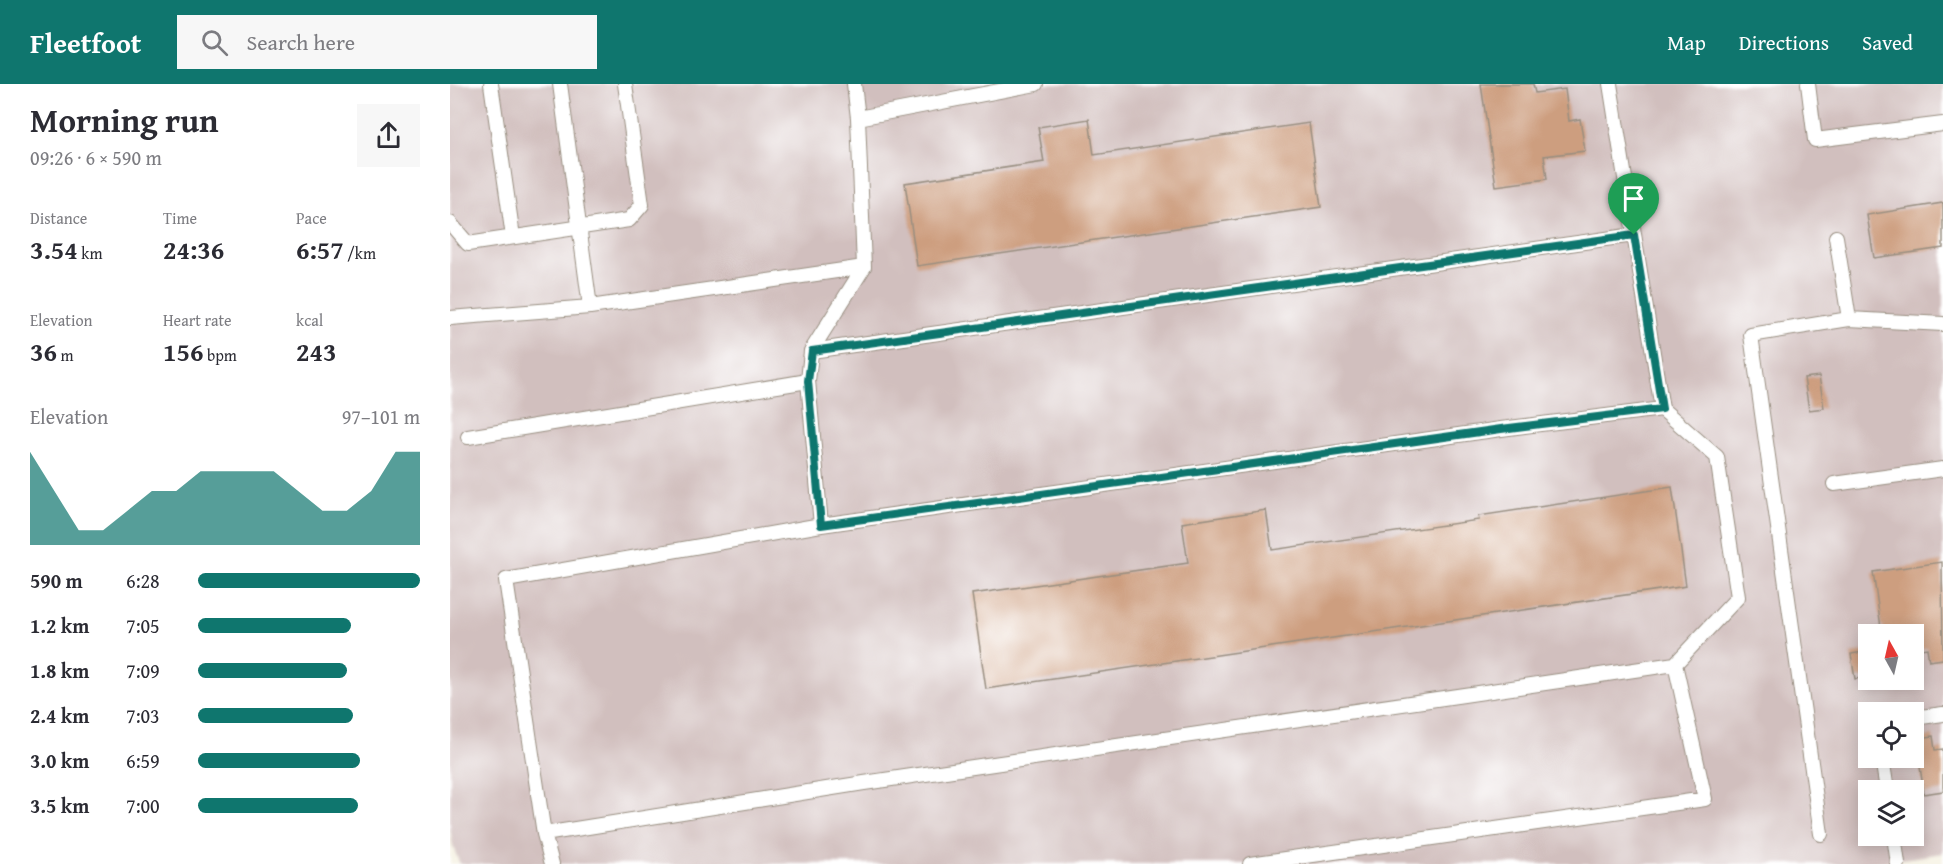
<!DOCTYPE html>
<meta charset="utf-8">
<style>
body{margin:0;font-family:"Gentium Book Plus",serif;background:#f7f7f7;color:#2b2b33;height:100vh;display:flex;flex-direction:column;font-size:22px;white-space:nowrap}
*{box-sizing:border-box;margin:0}
p{font-size:20px;color:#7c7c81}
.icon{flex:none;width:33px;height:33px;fill:none;stroke:currentColor;stroke-width:2;stroke-linecap:round;stroke-linejoin:round}
.map{position:relative;flex:1;overflow:hidden}
.side{display:flex;flex-direction:column;background:#fff;width:450px}
.side>*{flex:none}
.needle{width:39px;rotate:352deg}
.buttons{position:absolute;left:1408px;top:540px;display:grid;gap:12px}
.buttons a{display:grid;place-items:center;width:66px;height:66px;border-radius:0px;background:#fff;box-shadow:0 3px 15px #0003;font-size:30px}
.pin{position:absolute;display:grid;place-items:center;width:51px;height:51px;color:#fff;margin:-62px -26px;border-radius:50% 50% 50% 0;rotate:-45deg;box-shadow:0 0 6px #0007}
.pin .icon{rotate:45deg}
.round{display:grid;place-items:center;flex:none;width:63px;height:63px;border-radius:0px;background:#f7f7f7}
.summary{display:flex;align-items:center;justify-content:space-between;height:102px;padding:0 30px}
h1{font-size:33px;font-weight:600;line-height:45px}
.metrics{display:grid;grid-template-columns:repeat(3,1fr);gap:9px;height:102px;padding:6px 30px}
.metrics div{display:grid;align-content:center}
.metrics b{font-size:26px;font-weight:600}
.metrics small{font-size:16px;font-weight:400}
.metrics p{font-size:16px}
.chart{height:168px;padding:12px 30px}
.chart p{display:flex;justify-content:space-between}
.chart svg{width:100%;height:108px;margin-top:6px;fill:#0f766e;opacity:.7}
ul{padding:0 30px;list-style:none;font-size:20px}
li{display:grid;grid-template-columns:96px 72px 1fr;align-items:center;height:45px}
li i{height:15px;border-radius:8px;background:#0f766e}
header{display:flex;align-items:center;gap:36px;box-sizing:border-box;height:84px;padding:0 30px;background:#0f766e;color:#fff}
header strong{font-size:28px}
nav{display:flex;gap:33px;margin-inline-start:auto;font-size:21px}
.search{width:420px;height:54px;background:#f7f7f7;display:flex;align-items:center;gap:15px;box-sizing:border-box;padding:0 21px;border-radius:0px;color:#7c7c81;font-size:22px}
main{display:flex;flex:1;min-height:0}
.map>svg:first-child{display:block}
</style>
<header>
<strong>Fleetfoot</strong>
<div class="search"><svg class="icon" aria-label="search" viewBox="0 0 24 24"><circle cx="10" cy="10" r="6"/><path d="M15 15l6 6"/></svg>Search here</div>
<nav><a>Map</a><a>Directions</a><a>Saved</a></nav>
</header>
<main>
<section class="side">
<div class="summary"><div><h1>Morning run</h1><p>09:26 · 6 × 590 m</p></div><a class="round"><svg class="icon" aria-label="share" viewBox="0 0 24 24"><path d="M12 15V3M7 8l5-5 5 5M5 13v7h14v-7"/></svg></a></div>
<div class="metrics">
<div><p>Distance</p><b>3.54<small> km</small></b></div>
<div><p>Time</p><b>24:36</b></div>
<div><p>Pace</p><b>6:57<small> /km</small></b></div>
</div>
<div class="metrics">
<div><p>Elevation</p><b>36<small> m</small></b></div>
<div><p>Heart rate</p><b>156<small> bpm</small></b></div>
<div><p>kcal</p><b>243</b></div>
</div>
<div class="chart"><p><span>Elevation</span>97–101 m</p>
<svg viewBox="0 0 160 44" preserveAspectRatio="none"><path d="M0 44V6L10 22L20 38L30 38L40 30L50 22L60 22L70 14L80 14L90 14L100 14L110 22L120 30L130 30L140 22L150 6L160 6V44z"/></svg>
</div>
<ul>
<li><b>590 m</b>6:28<i style="width:100%"></i></li>
<li><b>1.2 km</b>7:05<i style="width:69%"></i></li>
<li><b>1.8 km</b>7:09<i style="width:67%"></i></li>
<li><b>2.4 km</b>7:03<i style="width:70%"></i></li>
<li><b>3.0 km</b>6:59<i style="width:73%"></i></li>
<li><b>3.5 km</b>7:00<i style="width:72%"></i></li>
</ul>
</section>
<div class="map">
<svg width="1493" height="780" viewBox="0 0 1493 780">
<rect width="100%" height="100%" fill="#fff"/>
<filter id="ink" filterUnits="userSpaceOnUse"><feTurbulence type="fractalNoise" baseFrequency=".0167" numOctaves="2"/><feDisplacementMap in="SourceGraphic" scale="12" xChannelSelector="R" yChannelSelector="G"/><feConvolveMatrix kernelMatrix="1 2 1 2 8 2 1 2 1" color-interpolation-filters="sRGB"/></filter>
<filter id="wash" filterUnits="userSpaceOnUse"><feTurbulence type="fractalNoise" baseFrequency=".008" numOctaves="4" result="noise"/><feDisplacementMap in="SourceGraphic" scale="24" xChannelSelector="R" yChannelSelector="G"/><feGaussianBlur stdDeviation="1.35" result="paint"/><feColorMatrix in="noise" values="0 0 0 0 0 0 0 0 0 0 0 0 0 0 0 0 0 1.4 0 .05"/><feComposite in="paint" operator="in"/></filter>
<g filter="url(#wash)">
<rect width="100%" height="100%" fill="#f6f2e3"/>
<!-- industrial -->
<path fill="#d1bfbe" fill-rule="evenodd" d="M0,0H1493V769L1419,780H10L3,763L0,744ZM1419,550H1464V596H1419ZM1419,628H1464V674H1419ZM1419,706H1464V752H1419Z"/>
<g id="blocks">
<!-- building -->
<path fill="#cd9e7f" d="M1031,0H1083L1085,9L1115,5L1119,37L1130,35L1135,67L1094,72L1097,95L1046,102Z
M639,35L644,71L859,39L871,123L467,182L455,99L594,78L588,43Z
M1493,119V164L1424,174L1417,131Z
M1369,292L1374,324L1359,326L1354,294Z
M1222,403L1236,502L536,605L522,510L738,479L732,439L816,426L822,466L1029,436L1028,432Z
M1492,478L1493,575L1479,577L1477,564L1464,566V550H1435L1433,543H1431L1423,488Z
M1419,567V593L1405,595L1401,570Z
M1483,652L1485,666L1493,665V707L1474,710L1468,669L1471,668L1469,654Z"/>
</g>
</g>
<g filter="url(#ink)">
<use href="#blocks" fill-opacity="0" stroke="#988e80" stroke-width="1.5"/>
<g fill="none" stroke-linecap="round" stroke-linejoin="round">
<!-- service casing -->
<g stroke="#988e80" stroke-width="16">
<path id="service" d="M41,0L63,153
M110,0L140,223
M1160,0L1212,325
M1358,0L1365,56L1493,40
M408,34L586,0
M0,139L18,160L179,136L192,121L175,0
M1386,153L1399,235L1493,240
M0,234L140,223L414,183
M361,267L1184,151
M18,353L358,297
M1384,400L1493,385
M371,441L358,297L361,267L414,183L408,34L404,0
M1464,634L1493,630
M1432,674L1437,706
M94,750L102,780
M1371,750L1301,251L1399,235
M1444,752L1448,780
M800,780L1255,715L1225,580L414,699L94,750L56,496L371,441L1051,345L1212,325L1267,373L1288,513L1225,580"/>
</g>
<!-- service -->
<use href="#service" stroke="#fff" stroke-width="14"/>
</g>
</g>
<g fill="none" stroke-linecap="round" stroke-linejoin="round" filter="url(#ink)">
<!-- route casing -->
<g stroke="#fff" stroke-width="12">
<path id="route" d="M1184,151L1212,325L1051,345L371,441L358,297L362,267Z"/>
</g>
<!-- route -->
<use href="#route" stroke="#0f766e" stroke-width="8"/>
</g>
</svg>
<div class="buttons">
<a><svg class="needle" viewBox="-14 -14 28 28"><path d="M0-13l5 13h-10z" fill="#e53935"/><path d="M0 13l5-13h-10z" fill="#7c7c81"/></svg></a>
<a><svg class="icon" aria-label="locate" viewBox="0 0 24 24"><circle cx="12" cy="12" r="6"/><path d="M12 2v4M12 18v4M2 12h4M18 12h4"/></svg></a>
<a><svg class="icon" aria-label="layers" viewBox="0 0 24 24"><path d="M12 4l9 5-9 5-9-5zM3 14l9 5 9-5"/></svg></a>
</div>
<div class="pin" style="left:1184px;top:151px;background:#1e9e55"><svg class="icon" aria-label="arrive" viewBox="0 0 24 24"><path d="M6 21V4h12l-3 4 3 4H6"/></svg></div>
</div>
</main>
